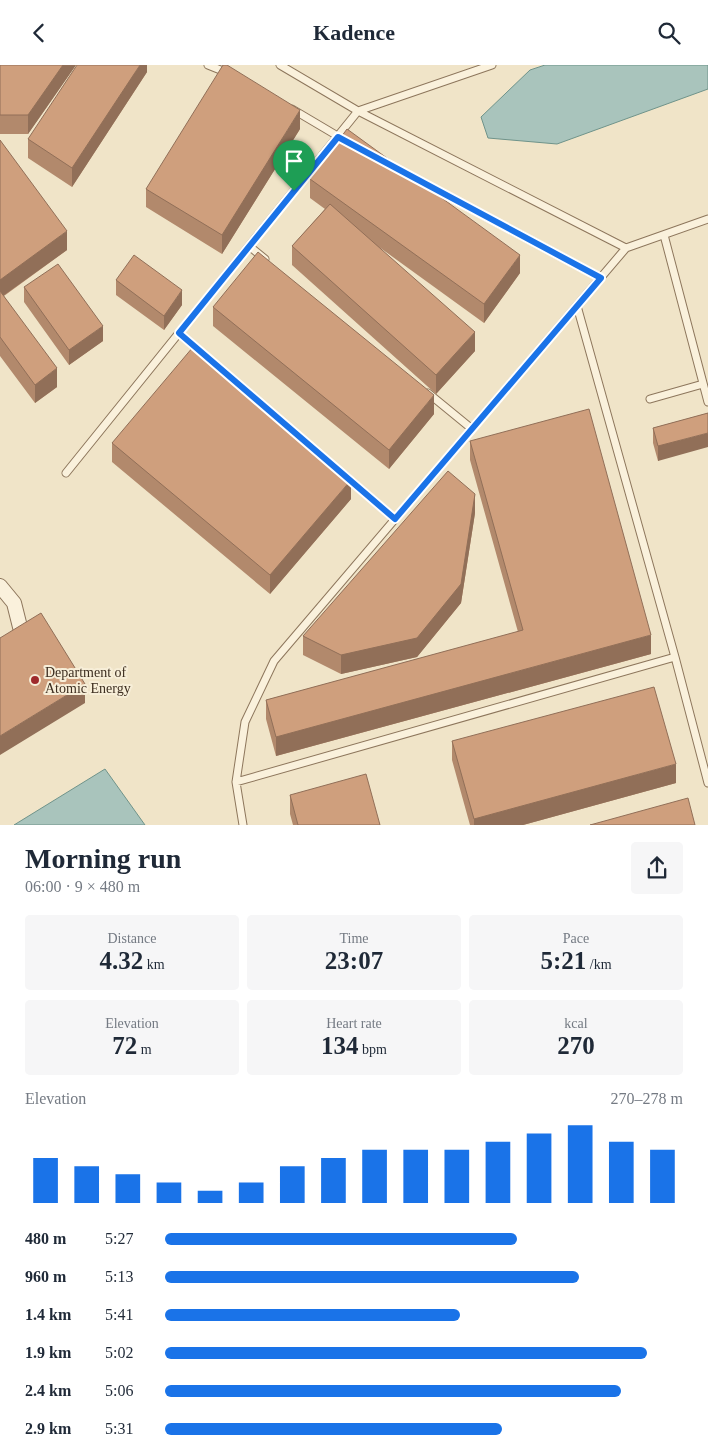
<!DOCTYPE html>
<meta charset="utf-8">
<style>
body{margin:0;font-family:"Times New Roman",serif;background:#f6f6f7;color:#1f2937;height:100vh;display:flex;flex-direction:column;font-size:19px;white-space:nowrap}
*{box-sizing:border-box;margin:0}
p{font-size:16px;color:#747a83}
.icon{flex:none;width:28px;height:28px;fill:none;stroke:currentColor;stroke-width:2;stroke-linecap:round;stroke-linejoin:round}
.map{position:relative;height:760px;overflow:hidden}
.panel{display:flex;flex-direction:column;background:#fff;flex:1}
.panel>*{flex:none}
.pin{position:absolute;display:grid;place-items:center;width:42px;height:42px;color:#fff;margin:-51px -21px;border-radius:50% 50% 50% 0;rotate:-45deg;box-shadow:0 0 5px #0007}
.pin .icon{rotate:45deg}
.round{display:grid;place-items:center;flex:none;width:52px;height:52px;border-radius:5px;background:#f6f6f7}
.overview{display:flex;align-items:center;justify-content:space-between;height:85px;padding:0 25px}
h1{font-size:28px;font-weight:600;line-height:38px}
.metrics{display:grid;grid-template-columns:repeat(3,1fr);gap:8px;height:85px;padding:5px 25px}
.metrics div{display:grid;align-content:center;border-radius:5px;background:#f6f6f7;text-align:center}
.metrics b{font-size:25px;font-weight:600}
.metrics small{font-size:14px;font-weight:400}
.metrics p{font-size:14px}
.chart{height:140px;padding:10px 25px}
.chart p{display:flex;justify-content:space-between}
.chart svg{width:100%;height:90px;margin-top:5px;stroke:#1a73e8;stroke-width:6}
ul{padding:0 25px;list-style:none;font-size:16px}
li{display:grid;grid-template-columns:80px 60px 1fr;align-items:center;height:38px}
li i{height:12px;border-radius:6px;background:#1a73e8}
header{display:flex;justify-content:space-between;align-items:center;height:65px;padding:0 25px;background:#fff;font-size:22px;font-weight:600}
.map>svg:first-child{display:block}
</style>
<header><svg class="icon" aria-label="back" viewBox="0 0 24 24"><path d="M15 5l-7 7 7 7"/></svg>Kadence<svg class="icon" aria-label="search" viewBox="0 0 24 24"><circle cx="10" cy="10" r="6"/><path d="M15 15l6 6"/></svg></header>
<div class="map">
<svg width="708" height="760" viewBox="0 0 708 760">
<rect width="100%" height="100%" fill="#f0e4c8"/>
<!-- water -->
<path fill="#a9c4bc" stroke="#6f938a" d="M545,0H708V24L557,79L488,73L481,52L530,5Z
M105,704L145,760H14Z"/>
<g fill="none" stroke-linecap="round" stroke-linejoin="round">
<!-- service casing -->
<g stroke="#8d765c" stroke-width="9">
<path id="service" d="M208,0L228,8
M280,0L358,46L626,183
M292,44L341,73
M403,107L601,213
M664,170L708,337
M249,181L265,194
M577,241L675,592L708,718
M179,268L286,361
M428,328L472,364
M650,334L703,319
M66,408L358,46L492,0
M344,410L395,454
M236,717L675,592
M243,760L236,717L245,657L274,596L626,183L708,154"/>
</g>
<!-- minor casing -->
<g stroke="#8d765c" stroke-width="16">
<path id="minor" d="M0,521L14,538L23,574"/>
</g>
<!-- service -->
<use href="#service" stroke="#faf1dc" stroke-width="7"/>
<!-- minor -->
<use href="#minor" stroke="#faf1dc" stroke-width="14"/>
</g>
<!-- wall -->
<path fill="#b2896c" d="M0,0H76L28,69H0Z
M147,0V7L72,122L28,93V74Z
M300,64L222,189L146,142V124Z
M0,75L67,185L4,231L57,322L35,338L0,291Z
M310,114L520,208L484,258L379,182L475,286L436,329L292,200V181L325,144L310,133Z
M116,215L182,240L164,265L116,230Z
M24,222L103,276L69,300L24,237Z
M213,242L434,349L389,404L213,261Z
M708,348L658,396L653,378V363Z
M470,376L651,589L276,691L266,654V635L518,567L470,395Z
M112,378L351,434L270,529L112,397Z
M475,448L461,538L417,592L341,609L303,590V571Z
M452,676L676,718L523,760H470L452,695Z
M290,730L380,760H293L290,749Z"/>
<!-- shaded-wall -->
<path fill="#916f58" d="M63,0H76L28,69V50Z
M140,0H147V7L72,122V103Z
M300,45V64L222,189V170Z
M67,166V185L0,233V215Z
M520,190V208L484,258V239Z
M182,225V240L164,265V251Z
M103,261V276L69,300V285Z
M475,267V286L436,329V310Z
M57,303V322L35,338V320Z
M434,330V349L389,404V385Z
M708,368V382L658,396V381Z
M351,415V434L270,529V510Z
M475,429V448L461,538L417,592L341,609V590Z
M651,570V589L276,691V672Z
M85,619V638L0,690V671Z
M676,699V718L523,760H474V754Z"/>
<!-- building -->
<path fill="#cf9f7d" stroke="#916f58" d="M0,0H63L28,50H0Z
M77,0H140L72,103L28,74Z
M223,0H227L300,45L222,170L146,124Z
M347,64L520,190L484,239L310,114Z
M0,75L67,166L0,215Z
M330,139L475,267L436,310L292,181Z
M258,187L434,330L389,385L213,242Z
M134,190L182,225L164,251L116,215Z
M58,199L103,261L69,285L24,222Z
M0,226L57,303L35,320L0,272Z
M193,282L351,415L270,510L112,378Z
M589,344L651,570L276,672L266,635L523,565L470,376Z
M708,348V368L658,381L653,363Z
M448,406L475,429L461,519L417,573L341,590L303,571Z
M41,548L85,619L0,671V573Z
M654,622L676,699L474,754L452,676Z
M366,709L380,760H298L290,730Z
M688,733L695,760H590Z"/>
<g fill="none" stroke-linecap="round" stroke-linejoin="round">
<!-- route casing -->
<g stroke="#fff" stroke-width="10">
<path id="route" d="M338,72L601,213L395,454L179,268Z"/>
</g>
<!-- route -->
<use href="#route" stroke="#1a73e8" stroke-width="6"/>
</g>
<!-- markers -->
<circle fill="#9e2a2b" stroke="#f7eed8" stroke-width="2" cx="35" cy="615" r="5"/>
<g text-anchor="middle" stroke-width="4" stroke-linejoin="round" paint-order="stroke">
<!-- poi labels -->
<g font-size="14" fill="#3d2e20" stroke="#f7eed8" text-anchor="start">
<text x="45" y="612">Department of<tspan x="45" dy="16">Atomic Energy</tspan></text>
</g>
</g>
</svg>
<div class="pin" style="left:294px;top:126px;background:#1e9e55"><svg class="icon" aria-label="arrive" viewBox="0 0 24 24"><path d="M6 21V4h12l-3 4 3 4H6"/></svg></div>
</div>
<section class="panel">
<div class="overview"><div><h1>Morning run</h1><p>06:00 · 9 × 480 m</p></div><a class="round"><svg class="icon" aria-label="share" viewBox="0 0 24 24"><path d="M12 15V3M7 8l5-5 5 5M5 13v7h14v-7"/></svg></a></div>
<div class="metrics">
<div><p>Distance</p><b>4.32<small> km</small></b></div>
<div><p>Time</p><b>23:07</b></div>
<div><p>Pace</p><b>5:21<small> /km</small></b></div>
</div>
<div class="metrics">
<div><p>Elevation</p><b>72<small> m</small></b></div>
<div><p>Heart rate</p><b>134<small> bpm</small></b></div>
<div><p>kcal</p><b>270</b></div>
</div>
<div class="chart"><p><span>Elevation</span>270–278 m</p>
<svg viewBox="0 0 160 44" preserveAspectRatio="none"><path d="M5 44V22M15 44V26M25 44V30M35 44V34M45 44V38M55 44V34M65 44V26M75 44V22M85 44V18M95 44V18M105 44V18M115 44V14M125 44V10M135 44V6M145 44V14M155 44V18"/></svg>
</div>
<ul>
<li><b>480 m</b>5:27<i style="width:68%"></i></li>
<li><b>960 m</b>5:13<i style="width:80%"></i></li>
<li><b>1.4 km</b>5:41<i style="width:57%"></i></li>
<li><b>1.9 km</b>5:02<i style="width:93%"></i></li>
<li><b>2.4 km</b>5:06<i style="width:88%"></i></li>
<li><b>2.9 km</b>5:31<i style="width:65%"></i></li>
</ul>
</section>
